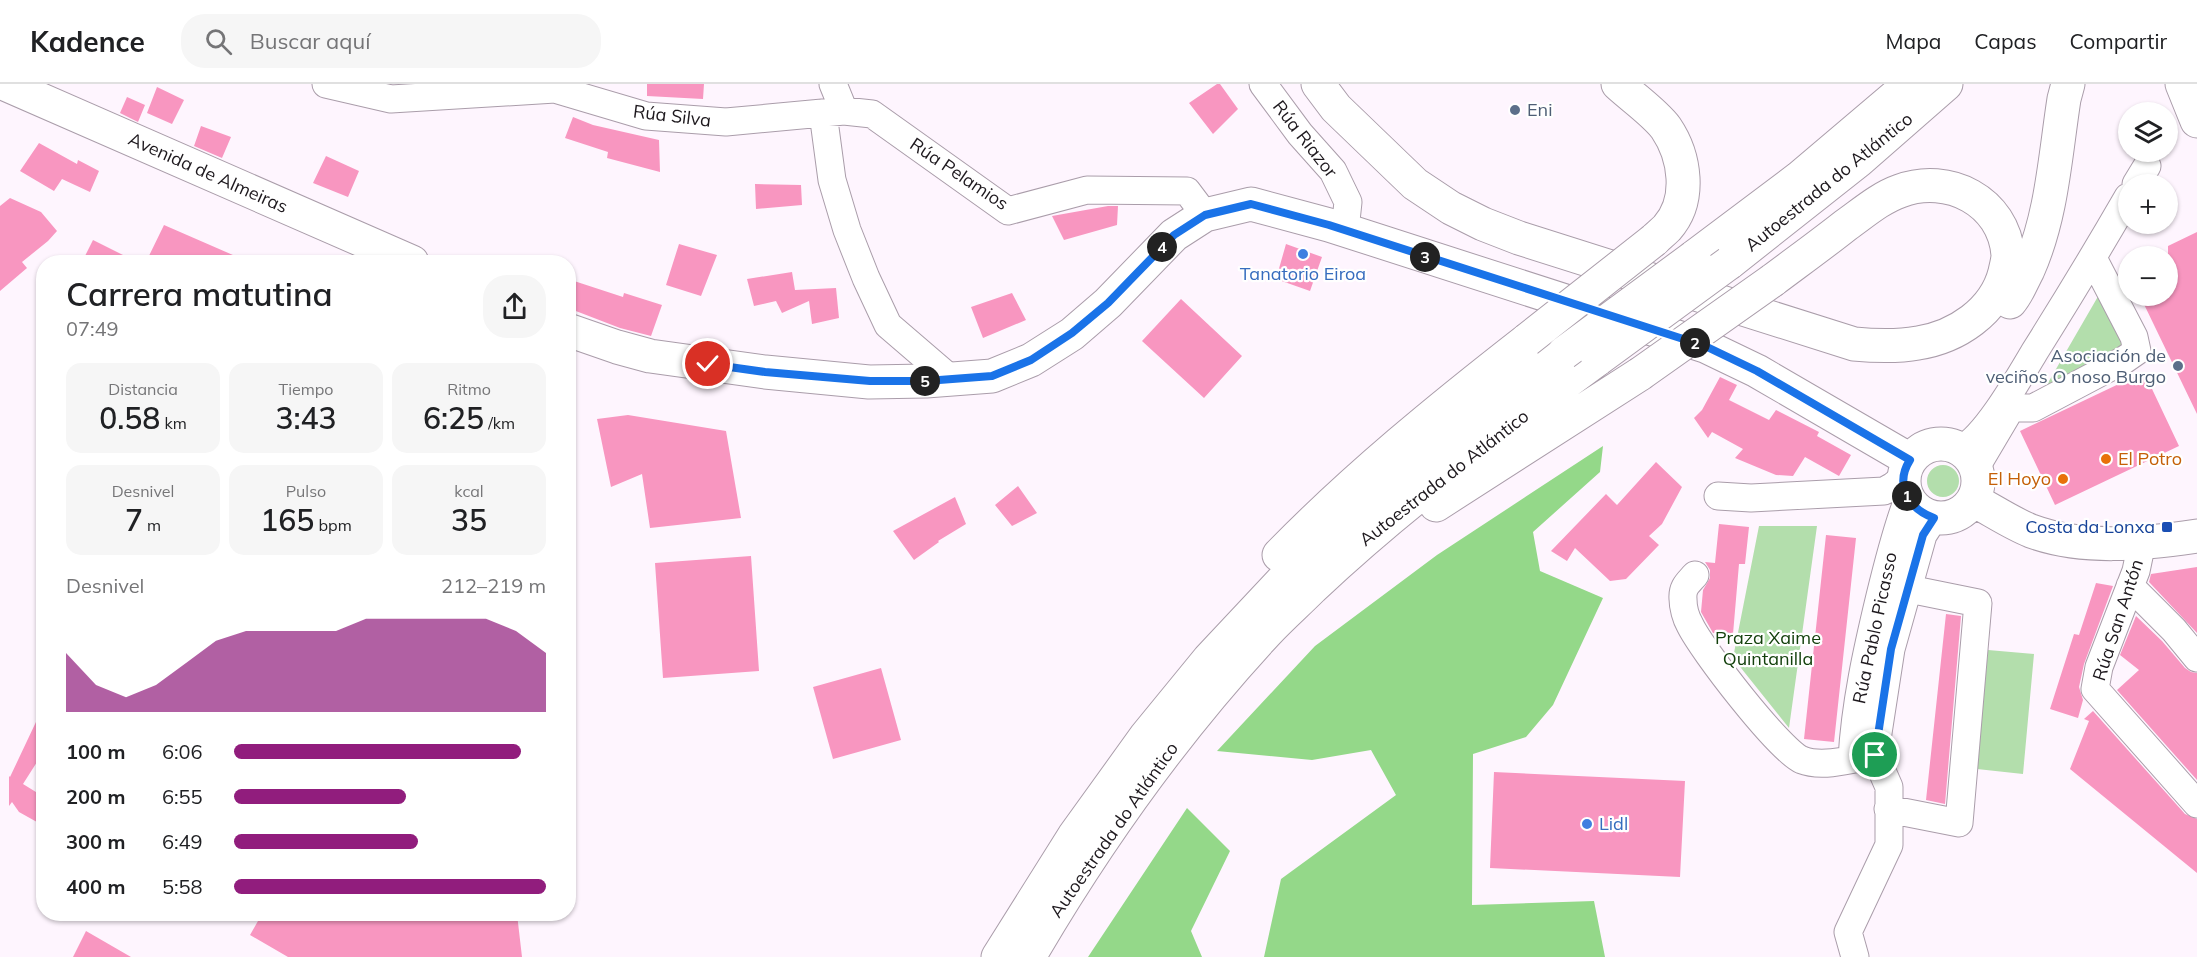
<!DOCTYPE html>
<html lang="es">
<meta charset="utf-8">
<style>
body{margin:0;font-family:Mulish,sans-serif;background:#f6f6f6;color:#202124;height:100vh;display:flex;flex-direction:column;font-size:22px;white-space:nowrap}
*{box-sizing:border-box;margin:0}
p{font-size:20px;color:#757577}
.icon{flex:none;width:33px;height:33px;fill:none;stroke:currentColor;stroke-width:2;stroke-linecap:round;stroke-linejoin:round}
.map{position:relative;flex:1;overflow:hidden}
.drawer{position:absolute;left:36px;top:171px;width:540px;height:666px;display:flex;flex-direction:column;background:#fff;border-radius:24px;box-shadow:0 2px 4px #0004}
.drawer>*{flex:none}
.fabs{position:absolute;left:2118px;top:18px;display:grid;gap:12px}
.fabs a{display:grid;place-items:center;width:60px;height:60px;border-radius:50%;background:#fff;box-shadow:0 2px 4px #0004;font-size:30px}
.pin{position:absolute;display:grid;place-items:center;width:51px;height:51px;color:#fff;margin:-26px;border:3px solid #fff;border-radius:50%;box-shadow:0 2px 6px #0007}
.km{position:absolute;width:30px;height:30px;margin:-15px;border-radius:50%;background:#222;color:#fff;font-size:16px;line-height:30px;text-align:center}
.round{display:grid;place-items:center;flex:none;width:63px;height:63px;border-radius:24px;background:#f6f6f6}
.headline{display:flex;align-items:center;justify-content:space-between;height:102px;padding:0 30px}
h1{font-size:33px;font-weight:600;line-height:45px}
.metrics{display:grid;grid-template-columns:repeat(3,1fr);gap:9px;height:102px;padding:6px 30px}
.metrics div{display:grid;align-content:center;border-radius:15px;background:#f6f6f6;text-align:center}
.metrics b{font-size:30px;font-weight:600}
.metrics small{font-size:16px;font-weight:400}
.metrics p{font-size:16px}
.chart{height:168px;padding:12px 30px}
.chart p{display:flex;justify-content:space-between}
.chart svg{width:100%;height:108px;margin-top:6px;fill:#911d7d;opacity:.7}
ul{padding:0 30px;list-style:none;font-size:20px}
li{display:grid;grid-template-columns:96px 72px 1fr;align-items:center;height:45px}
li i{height:15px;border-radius:8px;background:#911d7d}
header{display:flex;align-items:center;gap:36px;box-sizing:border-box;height:84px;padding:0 30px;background:#fff;border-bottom:2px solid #e0e0e0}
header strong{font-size:28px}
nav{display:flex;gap:33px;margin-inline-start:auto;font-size:21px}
.search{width:420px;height:54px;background:#f6f6f6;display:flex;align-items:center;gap:15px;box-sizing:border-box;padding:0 21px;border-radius:24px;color:#757577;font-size:22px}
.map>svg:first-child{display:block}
</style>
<header>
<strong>Kadence</strong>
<div class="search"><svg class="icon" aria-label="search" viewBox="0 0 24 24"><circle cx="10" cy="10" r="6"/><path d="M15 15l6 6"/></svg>Buscar aquí</div>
<nav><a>Mapa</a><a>Capas</a><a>Compartir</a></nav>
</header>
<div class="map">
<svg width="2197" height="873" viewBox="0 0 2197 873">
<rect width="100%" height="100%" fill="#fef5fe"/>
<!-- green -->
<path fill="#b3deac" d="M2100,209L2127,263L2045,304Z
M1927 397a16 16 0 1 1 32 0a16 16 0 1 1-32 0Z
M1759,442H1817L1789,644L1733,574Z
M1988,566L2034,570L2023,690L1977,685Z"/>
<!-- forest -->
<path fill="#94d889" d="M1603,362L1600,388L1533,448L1540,487L1603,514L1553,621L1526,653L1473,670L1472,821L1594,817L1605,873H1264L1281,795L1396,711L1371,666L1312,676L1217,667L1315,562L1437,471Z
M1187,724L1230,767L1191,847L1202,873H1088Z"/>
<!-- building -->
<path fill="#f896c0" d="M647,0H704L703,15L647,12Z
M1217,0H1220L1238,25L1213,50L1189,19Z
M157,3L184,16L172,40L147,29Z
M127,13L145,21L138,38L120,29Z
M573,33L593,41L659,56L660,88L607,74L608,68L565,54Z
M201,42L231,53L222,74L194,62Z
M39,59L77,80L78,76L99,87L90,108L62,95L54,107L20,87Z
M326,72L359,87L348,113L313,99Z
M755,100L801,101L802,121L756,125Z
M10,114L41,128L57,147L48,157L22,178L27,184L0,207V122Z
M1108,122H1118L1117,141L1064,156L1052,132Z
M164,141L249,178H146Z
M2197,148V330L2140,212H2168V162Z
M93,156L137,178H82Z
M679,160L717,171L701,212L666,201Z
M1286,160L1322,173L1310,207L1276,195Z
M792,188L795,206L836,204L839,234L812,240L809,217L782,229L776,217L754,222L747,195Z
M568,195L623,213L624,209L662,221L651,252L620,244L568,224Z
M1012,209L1026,236L983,254L971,223Z
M1181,215L1242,272L1204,314L1142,257Z
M2144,288L2179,362L2055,421L2020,347Z
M1720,293L1737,301L1729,316L1769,336L1776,326L1819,348L1817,352L1851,371L1839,392L1805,373L1793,392L1776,391L1735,374L1743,365L1712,348L1708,354L1694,334L1702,326Z
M628,331L726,347L741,434L650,444L642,390L611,403L597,335Z
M1656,378L1682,403L1662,440L1649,452L1659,461L1626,495L1610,497L1575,464L1567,477L1551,467L1606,410L1617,421Z
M1018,402L1037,429L1012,442L995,421Z
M955,413L966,440L938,457L939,458L914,476L893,447Z
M1719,440L1749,443L1745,480H1739L1733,550L1713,549L1701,528L1703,506L1710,494V486L1705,478L1715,479Z
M1826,451L1856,454L1834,658L1804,655Z
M751,472L759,587L663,594L655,479Z
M2197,483V549L2149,498L2151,490Z
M2096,499L2113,502L2084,580L2079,603L2083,616L2078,634L2050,625L2074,550L2079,551Z
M1946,530L1961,532L1945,720L1926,716Z
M2136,532L2162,557L2185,584L2191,588L2197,589V696L2117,606L2139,586L2120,571Z
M881,584L901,656L833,675L813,603Z
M44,621V667L23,700L44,713V742L19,728L12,718L9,722V692L10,693Z
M2093,627L2185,730L2197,735V789L2070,685L2089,637L2084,635Z
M1494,688L1685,697L1680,793L1490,784Z
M262,830H517L522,873H288L250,851Z
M86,847L131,873H73Z"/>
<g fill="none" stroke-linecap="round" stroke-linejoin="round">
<!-- minor casing -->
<g stroke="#aa9daa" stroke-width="29">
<path id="minor" d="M326,0L391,15L555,5L646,32L726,38L844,27L872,30L1008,127L1087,106L1187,107L1205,131
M833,0L844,27
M1263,0L1300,50L1333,87L1348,118L1345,146
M823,29L832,96L847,146L866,194L888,241L952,296
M2136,100L2147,82
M1961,365C1986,353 2020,292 2035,267C2067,216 2098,165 2128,113
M1976,383L2011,324H2033L2124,276L2137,267L2134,253L2093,174
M1718,412L1751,414L1884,407L1893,402L1904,393
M2142,458L2136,487L2099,583L2095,605L2197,720
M1695,491C1688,499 1682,503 1683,515C1683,523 1686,534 1690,541C1702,566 1779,666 1802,676C1822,684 1854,675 1875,671
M2130,502L2174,546L2197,574
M1852,675C1855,620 1867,566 1880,512C1888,479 1896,447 1908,415
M1888,725L1959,739L1978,519L1909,505
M1855,873L1848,848L1889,761V703L1875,671L1876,662L1891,565L1923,451L1934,434"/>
</g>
<!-- major casing -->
<g stroke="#aa9daa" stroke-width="35">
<path id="major" d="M5,0L412,178
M2182,0L2197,37
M568,246L617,263L650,272L765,288L869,298L926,297L992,292L1031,276L1072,250L1108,219L1174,151L1205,131L1251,120L1329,141L1705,262L1757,287L1910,376
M1904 397a37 37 0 1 1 74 0a37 37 0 1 1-74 0Z
M1973,416C1992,426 2011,439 2031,447C2082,466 2143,460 2197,452"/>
</g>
<!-- highway casing -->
<g stroke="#aa9daa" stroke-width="35">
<path id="highway" d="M1318,0L1336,24L1415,100L1451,124L1483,140L1519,154L1854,260C1875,262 1896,263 1918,259C1956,253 1995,228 2005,188C2006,183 2008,176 2008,171C2004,117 1948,89 1900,107C1880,114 1863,129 1846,141C1822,160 1797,178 1773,196
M1618,0C1632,13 1655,29 1666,44C1685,72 1692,116 1667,144C1663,148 1658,152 1654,156
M1694,173L1799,94L1910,0
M1729,179L1858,77L1946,0
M2010,218C2018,209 2022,197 2028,186C2052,132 2055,73 2064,15L2068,0
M1436,421L1640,290
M1279,471C1355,393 1441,323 1527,256
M998,873L1074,752L1146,652L1209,575L1286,493L1362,425L1476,334L1564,269
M1029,873C1096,758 1176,646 1267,548C1281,533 1297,519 1312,504C1401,420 1500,347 1598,275"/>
</g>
<!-- minor -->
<use href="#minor" stroke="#fff" stroke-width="27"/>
<!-- major -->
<use href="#major" stroke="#fff" stroke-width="33"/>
<!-- highway -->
<use href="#highway" stroke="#fff" stroke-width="33"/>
<!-- highway-bridge casing -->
<g stroke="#aa9daa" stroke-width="35" stroke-linecap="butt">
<path id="highway-bridge" d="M1527,256L1654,156
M1564,269L1694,173
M1598,275L1729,179
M1640,290L1773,196"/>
</g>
<!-- highway-bridge -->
<use href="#highway-bridge" stroke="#fff" stroke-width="33"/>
</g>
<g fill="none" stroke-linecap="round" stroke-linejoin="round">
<!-- route casing -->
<g stroke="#fff" stroke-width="12">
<path id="route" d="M708,280L765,288L870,297H926L992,292L1031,276L1072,249L1108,219L1174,151L1205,131L1251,120L1329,141L1705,262L1757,287L1910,376C1894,401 1909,425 1934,434L1923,451L1891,565L1875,671"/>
</g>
<!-- route -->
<use href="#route" stroke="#1a73e8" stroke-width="8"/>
</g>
<!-- markers -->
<g fill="#5c6f8a" stroke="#fff" stroke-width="2">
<circle cx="1515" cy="26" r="6"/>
<circle cx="2178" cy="282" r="6"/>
</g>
<g fill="#3f7fe0" stroke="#fff" stroke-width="2">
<circle cx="1303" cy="170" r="6"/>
<circle cx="1587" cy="740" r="6"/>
</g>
<g fill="#e8710a" stroke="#fff" stroke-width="2">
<circle cx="2106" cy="375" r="6"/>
<circle cx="2063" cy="395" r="6"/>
</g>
<rect fill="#1a4fb4" stroke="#fff" stroke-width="2" x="2161" y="437" width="12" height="12" rx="3"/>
<g text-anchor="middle" stroke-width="4.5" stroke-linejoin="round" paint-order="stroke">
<!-- service labels -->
<g font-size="18" fill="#4e5e75" stroke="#fff" text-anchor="start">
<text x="1527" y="32">Eni</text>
<text x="2166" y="278" text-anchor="end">Asociación de<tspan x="2166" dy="21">veciños O noso Burgo</tspan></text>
</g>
<!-- street labels -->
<g font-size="18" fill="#1d181d" stroke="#fff">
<text transform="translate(672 32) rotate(7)" y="6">Rúa Silva</text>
<text transform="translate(1305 55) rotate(52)" y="6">Rúa Riazor</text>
<text transform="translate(208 89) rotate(24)" y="6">Avenida de Almeiras</text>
<text transform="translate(959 90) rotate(34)" y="6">Rúa Pelamios</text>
<text transform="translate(1829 98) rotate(-39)" y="6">Autoestrada do Atlántico</text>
<text transform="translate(1444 394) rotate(-38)" y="6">Autoestrada do Atlántico</text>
<text transform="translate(2118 536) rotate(-72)" y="6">Rúa San Antón</text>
<text transform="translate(1875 544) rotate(-78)" y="6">Rúa Pablo Picasso</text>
<text transform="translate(1114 746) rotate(-55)" y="6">Autoestrada do Atlántico</text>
</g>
<!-- shop labels -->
<g font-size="18" fill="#366cbe" stroke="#fff">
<text x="1303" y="196">Tanatorio Eiroa</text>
<text x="1599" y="746" text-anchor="start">Lidl</text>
</g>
<!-- food labels -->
<g font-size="18" fill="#c56008" stroke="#fff" text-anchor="start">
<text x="2118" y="381">El Potro</text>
<text x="2051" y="401" text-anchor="end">El Hoyo</text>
</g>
<!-- transit labels -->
<g font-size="18" fill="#164399" stroke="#fff" text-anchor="end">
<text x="2155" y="449">Costa da Lonxa</text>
</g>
<!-- park labels -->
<g font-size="18" fill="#13400c" stroke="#fff">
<text x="1768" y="560">Praza Xaime<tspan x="1768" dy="21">Quintanilla</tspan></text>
</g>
</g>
</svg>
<div class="fabs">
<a><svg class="icon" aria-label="layers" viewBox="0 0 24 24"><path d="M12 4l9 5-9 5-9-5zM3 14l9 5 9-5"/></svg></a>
<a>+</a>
<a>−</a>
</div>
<div class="pin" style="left:1875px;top:671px;background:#1e9e55"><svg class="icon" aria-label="arrive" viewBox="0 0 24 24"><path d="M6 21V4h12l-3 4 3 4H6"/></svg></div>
<div class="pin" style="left:708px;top:280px;background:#d93025"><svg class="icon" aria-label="check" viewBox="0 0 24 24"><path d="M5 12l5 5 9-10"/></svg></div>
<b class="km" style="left:1907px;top:412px">1</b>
<b class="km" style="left:1695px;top:259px">2</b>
<b class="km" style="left:1425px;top:173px">3</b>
<b class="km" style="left:1162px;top:163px">4</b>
<b class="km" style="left:925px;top:297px">5</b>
<section class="drawer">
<div class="headline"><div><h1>Carrera matutina</h1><p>07:49</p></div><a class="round"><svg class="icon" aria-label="share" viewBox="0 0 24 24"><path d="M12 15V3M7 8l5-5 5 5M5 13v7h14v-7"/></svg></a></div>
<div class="metrics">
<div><p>Distancia</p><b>0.58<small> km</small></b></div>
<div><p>Tiempo</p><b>3:43</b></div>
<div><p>Ritmo</p><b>6:25<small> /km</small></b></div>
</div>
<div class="metrics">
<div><p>Desnivel</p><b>7<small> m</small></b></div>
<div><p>Pulso</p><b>165<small> bpm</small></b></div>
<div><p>kcal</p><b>35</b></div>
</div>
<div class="chart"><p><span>Desnivel</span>212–219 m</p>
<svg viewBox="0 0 160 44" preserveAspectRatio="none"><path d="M0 44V20L10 33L20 38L30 33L40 24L50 15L60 11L70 11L80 11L90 11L100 6L110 6L120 6L130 6L140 6L150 11L160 20V44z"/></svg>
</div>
<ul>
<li><b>100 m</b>6:06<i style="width:92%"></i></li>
<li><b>200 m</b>6:55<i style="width:55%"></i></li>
<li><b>300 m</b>6:49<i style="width:59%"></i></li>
<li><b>400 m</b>5:58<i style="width:100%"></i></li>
</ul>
</section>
</div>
